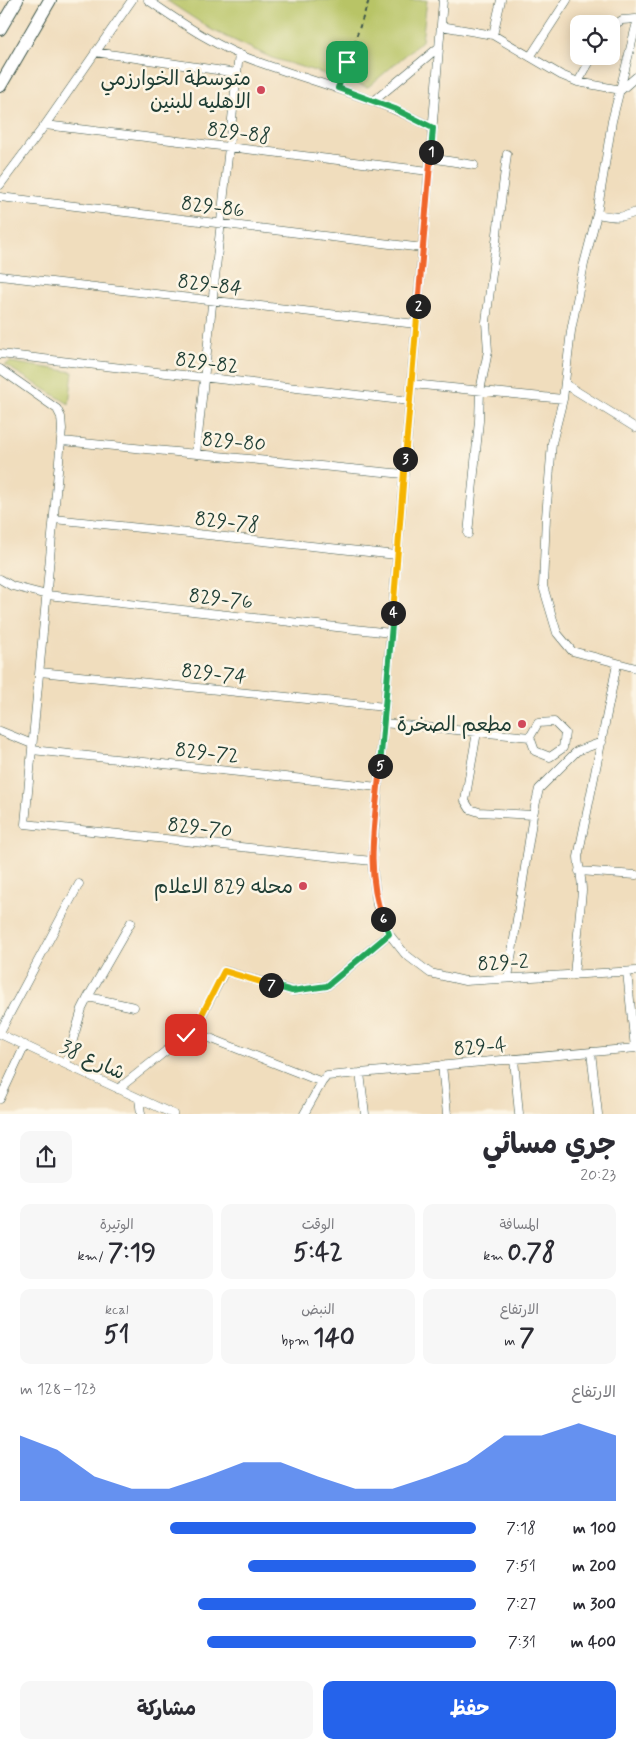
<!DOCTYPE html>
<html lang="ar">
<meta charset="utf-8">
<style>
body{margin:0;font-family:Mynerve,"Playpen Sans Arabic",sans-serif;background:#f7f7f7;color:#2b2b33;direction:rtl;height:100vh;display:flex;flex-direction:column;font-size:19px;white-space:nowrap}
*{box-sizing:border-box;margin:0}
p{font-size:16px;color:#7c7c81}
.icon{flex:none;width:28px;height:28px;fill:none;stroke:currentColor;stroke-width:2;stroke-linecap:round;stroke-linejoin:round}
.map{position:relative;height:1114px;overflow:hidden;direction:ltr}
.panel{display:flex;flex-direction:column;background:#fff;flex:1}
.panel>*{flex:none}
.buttons{position:absolute;left:570px;top:15px;display:grid;gap:10px}
.buttons a{display:grid;place-items:center;width:50px;height:50px;border-radius:10px;background:#fff;box-shadow:0 2px 12px #0003;font-size:25px}
.pin{position:absolute;display:grid;place-items:center;width:42px;height:42px;color:#fff;margin:-21px;border-radius:10px;box-shadow:0 2px 8px #0006}
.km{position:absolute;width:25px;height:25px;margin:-12px;border-radius:50%;background:#222;color:#fff;font-size:14px;line-height:25px;text-align:center}
.round{display:grid;place-items:center;flex:none;width:52px;height:52px;border-radius:10px;background:#f7f7f7}
.head{display:flex;align-items:center;justify-content:space-between;height:85px;padding:0 20px}
h1{font-size:28px;font-weight:700;line-height:38px}
.figures{display:grid;grid-template-columns:repeat(3,1fr);gap:8px;height:85px;padding:5px 20px}
.figures div{display:grid;align-content:center;border-radius:10px;background:#f7f7f7;text-align:center}
.figures b{font-size:25px;font-weight:700}
.figures small{font-size:14px;font-weight:400}
.figures p{font-size:14px}
.chart{height:140px;padding:10px 20px}
.chart p{display:flex;justify-content:space-between}
.chart svg{width:100%;height:90px;margin-top:5px;fill:#2563eb;opacity:.7}
.button{display:flex;gap:10px;margin-top:auto;padding:10px 20px}
.button a{flex:1;height:58px;border-radius:10px;background:#2563eb;color:#fff;font-size:20px;font-weight:700;line-height:58px;text-align:center}
.button a+a{background:#f7f7f7;color:#2b2b33}
ul{padding:0 20px;list-style:none;font-size:16px}
li{display:grid;grid-template-columns:80px 60px 1fr;align-items:center;height:38px}
li i{height:12px;border-radius:6px;background:#2563eb}
.map>svg:first-child{display:block}
</style>
<div class="map">
<svg width="636" height="1114" viewBox="0 0 636 1114">
<rect width="100%" height="100%" fill="#fcf5e5"/>
<filter id="ink" filterUnits="userSpaceOnUse"><feTurbulence type="fractalNoise" baseFrequency=".02" numOctaves="2"/><feDisplacementMap in="SourceGraphic" scale="10" xChannelSelector="R" yChannelSelector="G"/><feConvolveMatrix kernelMatrix="1 2 1 2 8 2 1 2 1" color-interpolation-filters="sRGB"/></filter>
<filter id="wash" filterUnits="userSpaceOnUse"><feTurbulence type="fractalNoise" baseFrequency=".0096" numOctaves="4" result="noise"/><feDisplacementMap in="SourceGraphic" scale="20" xChannelSelector="R" yChannelSelector="G"/><feGaussianBlur stdDeviation="1.12" result="paint"/><feColorMatrix in="noise" values="0 0 0 0 0 0 0 0 0 0 0 0 0 0 0 0 0 1.4 0 .05"/><feComposite in="paint" operator="in"/></filter>
<g filter="url(#wash)">
<rect width="100%" height="100%" fill="#f0ddbd"/>
<!-- green -->
<path fill="#b8c466" stroke="#6c804d" d="M166,0H427L422,41L368,87L272,58L212,30Z
M10,362L73,372L69,404L5,365Z"/>
</g>
<g filter="url(#ink)">
<g fill="none" stroke-linecap="round" stroke-linejoin="round">
<!-- street casing -->
<g stroke="#3e5549" stroke-width="9">
<path id="street" d="M148,0C184,25 220,49 261,63C320,84 377,98 433,128
M443,0L372,861L377,905L389,934L405,954L430,973L465,981L636,971
M441,26L493,35L561,75L578,82L621,90L636,77
M636,26L612,121L597,214L584,264L571,331L563,399L552,443L546,517L543,586L557,633L572,651L636,668
M611,27L622,20L636,19
M493,35L501,0
M95,52L237,73
M530,57L567,0
M578,82L593,56
M375,100L439,47
M45,125L429,171
M430,158L474,165
M0,185L45,125L132,0
M0,197L423,248
M597,214C613,217 620,219 636,212
M0,276L416,324
M0,354L410,401
M0,369L57,409L61,417L62,429L25,824L372,861
M412,384L563,399
M565,384L636,428
M62,441L404,474
M196,454L239,54
M54,519L397,555
M468,534L479,421L480,391L488,351L486,322L507,154
M0,579L12,586L47,595L391,633
M40,672L385,707
M554,722L565,733L563,748L550,757L535,751L530,737L538,723Z
M383,723L530,737
M0,731L32,744
M477,732L465,801L470,809L479,812L533,815
M32,750L378,787
M579,871L636,875
M627,972L635,1048
M574,975L582,891C582,879 579,869 578,857L617,664
M508,978L533,815L539,789L577,751L602,742
M88,997L131,922
M0,1032L79,884
M0,1034L173,1114
M192,1034L225,971L293,991L327,986L389,934
M591,1052L598,1114
M514,1059L519,1114
M66,1064L82,1009L88,997L134,1007
M442,1065L447,1114
M360,1073L365,1114
M118,1089L186,1035L197,1033L322,1082
M0,1099L25,1045
M139,1099L141,1114
M304,1114L322,1082L327,1076L636,1048"/>
</g>
<!-- primary casing -->
<g stroke="#3e5549" stroke-width="14">
<path id="primary" d="M0,29L17,0
M0,86L50,0"/>
</g>
<!-- path -->
<path stroke="#3e5549" stroke-width="2" stroke-dasharray="4 4" stroke-linecap="butt" d="M334,58L347,62
M341,81L369,0"/>
<!-- street -->
<use href="#street" stroke="#fff" stroke-width="8"/>
<!-- primary -->
<use href="#primary" stroke="#fff" stroke-width="12"/>
</g>
</g>
<g fill="none" stroke-linecap="round" stroke-linejoin="round" filter="url(#ink)">
<!-- split-1 casing -->
<g stroke="#fff" stroke-width="10">
<path id="split-1" d="M347,62L338,88L395,109L433,128L431,152"/>
</g>
<!-- split-2 casing -->
<g stroke="#fff" stroke-width="10">
<path id="split-2" d="M418,306L431,152"/>
</g>
<!-- split-3 casing -->
<g stroke="#fff" stroke-width="10">
<path id="split-3" d="M405,459L418,306"/>
</g>
<!-- split-4 casing -->
<g stroke="#fff" stroke-width="10">
<path id="split-4" d="M393,613L405,459"/>
</g>
<!-- split-5 casing -->
<g stroke="#fff" stroke-width="10">
<path id="split-5" d="M380,766L393,613"/>
</g>
<!-- split-6 casing -->
<g stroke="#fff" stroke-width="10">
<path id="split-6" d="M380,766C376,816 364,871 383,919"/>
</g>
<!-- split-7 casing -->
<g stroke="#fff" stroke-width="10">
<path id="split-7" d="M271,985L292,991L327,986L389,934L383,919"/>
</g>
<!-- split-8 casing -->
<g stroke="#fff" stroke-width="10">
<path id="split-8" d="M186,1035L192,1034L224,971L271,985"/>
</g>
<!-- split-1 -->
<use href="#split-1" stroke="#22a559" stroke-width="6"/>
<!-- split-2 -->
<use href="#split-2" stroke="#f0652b" stroke-width="6"/>
<!-- split-3 -->
<use href="#split-3" stroke="#f5b400" stroke-width="6"/>
<!-- split-4 -->
<use href="#split-4" stroke="#f5b400" stroke-width="6"/>
<!-- split-5 -->
<use href="#split-5" stroke="#22a559" stroke-width="6"/>
<!-- split-6 -->
<use href="#split-6" stroke="#f0652b" stroke-width="6"/>
<!-- split-7 -->
<use href="#split-7" stroke="#22a559" stroke-width="6"/>
<!-- split-8 -->
<use href="#split-8" stroke="#f5b400" stroke-width="6"/>
</g>
<!-- markers -->
<g fill="#d1495b" stroke="#fcf5e5" stroke-width="2">
<circle cx="261" cy="90" r="5"/>
<circle cx="522" cy="724" r="5"/>
<circle cx="303" cy="886" r="5"/>
</g>
<g text-anchor="middle" stroke-width="5" stroke-linejoin="round" paint-order="stroke">
<!-- poi labels -->
<g font-size="20" fill="#1f3d34" stroke="#fcf5e5" text-anchor="end">
<text x="251" y="85">متوسطة الخوارزمي<tspan x="251" dy="23">الاهليه للبنين</tspan></text>
<text x="512" y="731">مطعم الصخرة</text>
<text x="293" y="893">محله 829 الاعلام</text>
</g>
<!-- street labels -->
<g font-size="20" fill="#1f3d34" stroke="#fcf5e5">
<text transform="translate(239 132) rotate(7)" y="7">829-88</text>
<text transform="translate(213 206) rotate(7)" y="7">829-86</text>
<text transform="translate(210 284) rotate(7)" y="7">829-84</text>
<text transform="translate(207 362) rotate(7)" y="7">829-82</text>
<text transform="translate(234 441) rotate(5)" y="7">829-80</text>
<text transform="translate(227 521) rotate(6)" y="7">829-78</text>
<text transform="translate(221 598) rotate(6)" y="7">829-76</text>
<text transform="translate(214 673) rotate(6)" y="7">829-74</text>
<text transform="translate(207 752) rotate(6)" y="7">829-72</text>
<text transform="translate(200 827) rotate(6)" y="7">829-70</text>
<text transform="translate(503 962) rotate(-3)" y="7">829-2</text>
<text transform="translate(480 1046) rotate(-5)" y="7">829-4</text>
<text transform="translate(93 1059) rotate(25)" y="7">شارع 38</text>
</g>
</g>
</svg>
<div class="buttons">
<a><svg class="icon" aria-label="locate" viewBox="0 0 24 24"><circle cx="12" cy="12" r="6"/><path d="M12 2v4M12 18v4M2 12h4M18 12h4"/></svg></a>
</div>
<div class="pin" style="left:347px;top:62px;background:#1e9e55"><svg class="icon" aria-label="arrive" viewBox="0 0 24 24"><path d="M6 21V4h12l-3 4 3 4H6"/></svg></div>
<div class="pin" style="left:186px;top:1035px;background:#d93025"><svg class="icon" aria-label="check" viewBox="0 0 24 24"><path d="M5 12l5 5 9-10"/></svg></div>
<b class="km" style="left:431px;top:152px">1</b>
<b class="km" style="left:418px;top:306px">2</b>
<b class="km" style="left:405px;top:459px">3</b>
<b class="km" style="left:393px;top:613px">4</b>
<b class="km" style="left:380px;top:766px">5</b>
<b class="km" style="left:383px;top:919px">6</b>
<b class="km" style="left:271px;top:985px">7</b>
</div>
<section class="panel">
<div class="head"><div><h1>جري مسائي</h1><p>20:23</p></div><a class="round"><svg class="icon" aria-label="share" viewBox="0 0 24 24"><path d="M12 15V3M7 8l5-5 5 5M5 13v7h14v-7"/></svg></a></div>
<div class="figures">
<div><p>المسافة</p><b>0.78<small> km</small></b></div>
<div><p>الوقت</p><b>5:42</b></div>
<div><p>الوتيرة</p><b>7:19<small> /km</small></b></div>
</div>
<div class="figures">
<div><p>الارتفاع</p><b>7<small> m</small></b></div>
<div><p>النبض</p><b>140<small> bpm</small></b></div>
<div><p>kcal</p><b>51</b></div>
</div>
<div class="chart"><p><span>الارتفاع</span>123–128 m</p>
<svg viewBox="0 0 160 44" preserveAspectRatio="none"><path d="M0 44V12L10 19L20 32L30 38L40 38L50 32L60 25L70 25L80 32L90 38L100 38L110 32L120 25L130 12L140 12L150 6L160 12V44z"/></svg>
</div>
<ul>
<li><b>100 m</b>7:18<i style="width:67%"></i></li>
<li><b>200 m</b>7:51<i style="width:50%"></i></li>
<li><b>300 m</b>7:27<i style="width:61%"></i></li>
<li><b>400 m</b>7:31<i style="width:59%"></i></li>
</ul>
<div class="button"><a>حفظ</a><a>مشاركة</a></div>
</section>
